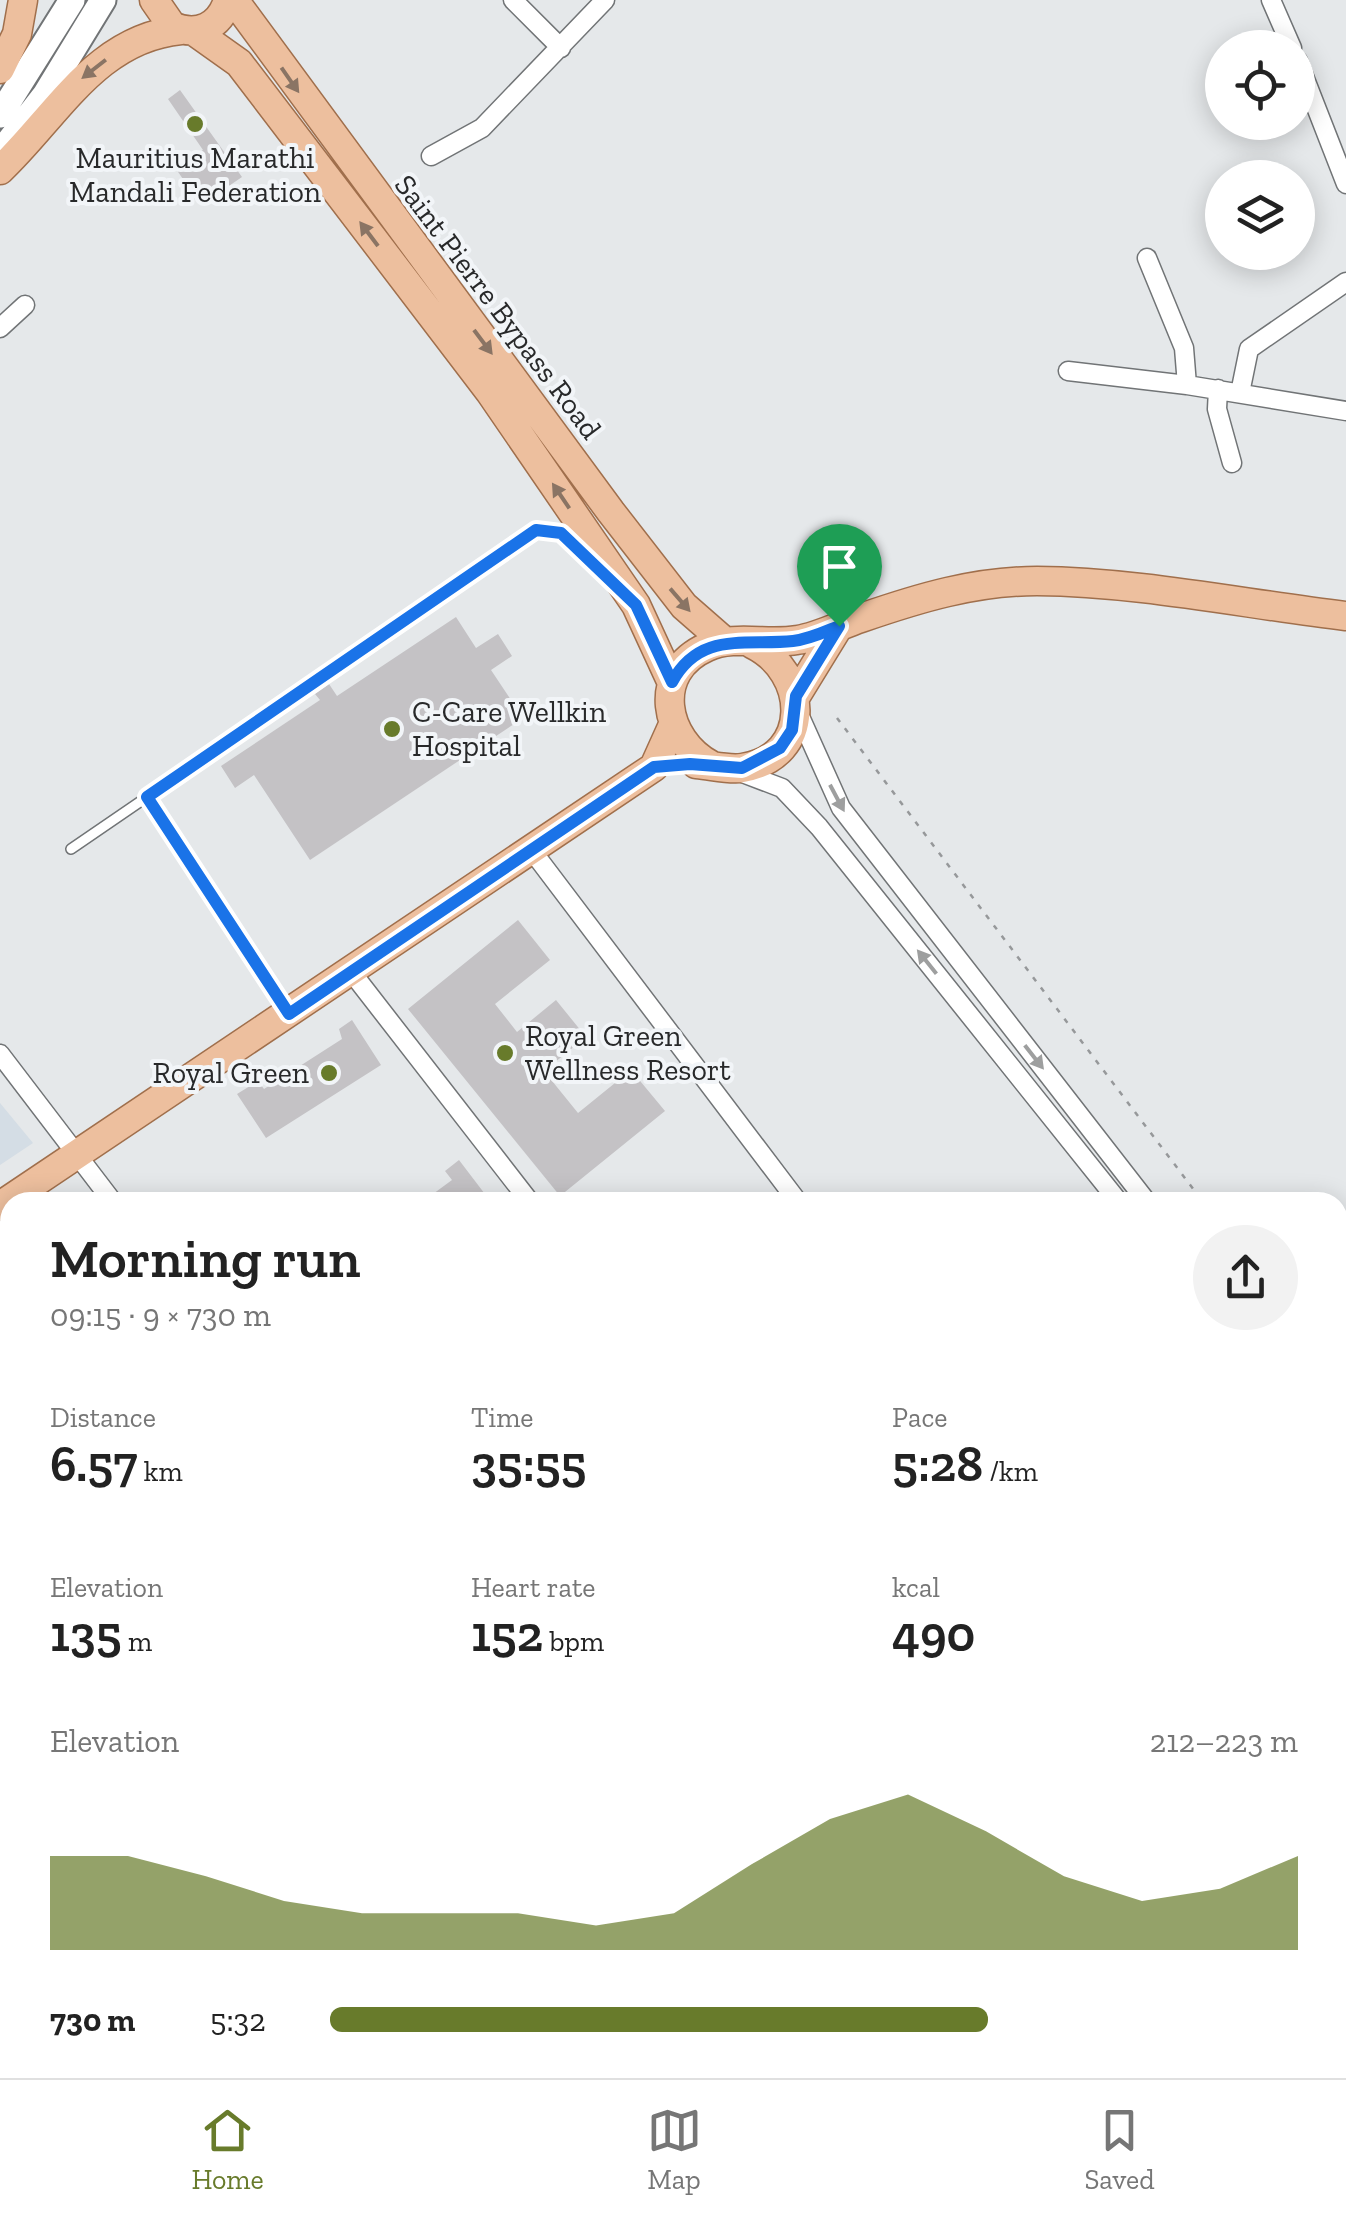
<!DOCTYPE html>
<meta charset="utf-8">
<style>
body{margin:0;font-family:"Zilla Slab",serif;background:#f2f2f2;color:#222;height:100vh;display:flex;flex-direction:column;font-size:38px;white-space:nowrap}
*{box-sizing:border-box;margin:0}
p{font-size:32px;color:#767676}
.icon{flex:none;width:55px;height:55px;fill:none;stroke:currentColor;stroke-width:2;stroke-linecap:round;stroke-linejoin:round}
.map{position:relative;flex:1;overflow:hidden}
.panel{position:absolute;left:0px;top:1192px;width:1348px;height:888px;display:flex;flex-direction:column;background:#fff;border-radius:30px 30px 0 0;box-shadow:0 5px 25px #0003}
.panel>*{flex:none}
.tools{position:absolute;left:1205px;top:30px;display:grid;gap:20px}
.tools a{display:grid;place-items:center;width:110px;height:110px;border-radius:50%;background:#fff;box-shadow:0 5px 25px #0003;font-size:50px}
.pin{position:absolute;display:grid;place-items:center;width:85px;height:85px;color:#fff;margin:-102px -42px;border-radius:50% 50% 50% 0;rotate:-45deg;box-shadow:0 0 10px #0007}
.pin .icon{rotate:45deg}
.round{display:grid;place-items:center;flex:none;width:105px;height:105px;border-radius:52px;background:#f2f2f2}
.headline{display:flex;align-items:center;justify-content:space-between;height:170px;padding:0 50px}
h1{font-size:55px;font-weight:600;line-height:75px}
.metrics{display:grid;grid-template-columns:repeat(3,1fr);gap:15px;height:170px;padding:10px 50px}
.metrics div{display:grid;align-content:center}
.metrics b{font-size:50px;font-weight:600}
.metrics small{font-size:28px;font-weight:400}
.metrics p{font-size:28px}
.chart{height:280px;padding:20px 50px}
.chart p{display:flex;justify-content:space-between}
.chart svg{width:100%;height:180px;margin-top:10px;fill:#687b2b;opacity:.7}
ul{padding:0 50px;list-style:none;font-size:32px}
li{display:grid;grid-template-columns:160px 120px 1fr;align-items:center;height:75px}
li i{height:25px;border-radius:12px;background:#687b2b}
.tab-bar{display:flex;justify-content:space-around;align-items:center;height:140px;border-top:2px solid #e0e0e0;background:#fff;font-size:28px;color:#767676}
.tab-bar a{display:grid;justify-items:center;gap:5px}
.tab-bar .active{color:#687b2b}
.map>svg:first-child{display:block}
</style>
<div class="map">
<svg width="1346" height="2078" viewBox="0 0 1346 2078">
<rect width="100%" height="100%" fill="#e5e8ea"/>
<!-- built -->
<path fill="#d4dde5" d="M0,1103L33,1143L0,1165Z"/>
<!-- green -->
<path fill="#81c99d" d="M10,1977V2070H111L92,2078H0V1984Z"/>
<g fill="none" stroke-linecap="round" stroke-linejoin="round">
<!-- river -->
<path stroke="#6bbaeb" stroke-width="30" d="M0,2045L10,2041"/>
</g>
<!-- building -->
<path fill="#c4c2c5" d="M180,90L242,177L201,205L176,169L203,150L168,99Z
M456,617L476,648L498,634L512,656L491,670L523,718L310,860L254,775L235,788L221,766L320,700L315,694L329,684L337,696Z
M518,920L550,960L495,1004L517,1032L556,1000L586,1037L544,1071L578,1113L631,1070L665,1111L560,1196L408,1009Z
M352,1020L381,1065L266,1138L237,1094L258,1081L264,1089L342,1039L339,1029Z
M459,1160L491,1202H422L452,1180L445,1171Z"/>
<g fill="none" stroke-linecap="round" stroke-linejoin="round">
<!-- service casing -->
<g stroke="#717476" stroke-width="12">
<path id="service" d="M147,797L285,1008
M71,849L537,530L561,533L592,563
M0,1858L10,1881
M0,1891L10,1887"/>
</g>
<!-- minor casing -->
<g stroke="#717476" stroke-width="21">
<path id="minor" d="M513,0L561,48
M1271,0L1292,48
M1298,61L1346,184
M431,156L482,128L605,0
M1147,258L1184,348L1187,385L1346,411
M0,328L25,305
M1068,371L1187,385
M1218,389L1217,409L1232,463
M1240,393L1249,349L1346,282
M797,710L841,808L1147,1202
M740,772L782,788L819,827L1119,1202
M530,848L798,1202
M353,974L530,1202
M0,1054L113,1202
M0,1708L10,1704
M1074,2078L1094,2070
M1266,2078V2070
M1297,2078V2070"/>
</g>
<!-- secondary casing -->
<g stroke="#717476" stroke-width="29">
<path id="secondary" d="M0,115L72,0
M0,153L45,95L103,0"/>
</g>
<!-- primary casing -->
<g stroke="#a06f4c" stroke-width="31">
<path id="primary" d="M154,0L172,26C197,37 220,27 228,0
M234,0L611,512L684,606L724,641
M194,31L239,63L490,392L636,605L672,683
M0,69L17,34L23,0
M0,170C57,116 96,38 181,30
M796,696L839,626
M696,764C711,765 727,770 742,768C813,757 810,672 752,644
M711,765C664,740 650,672 707,647C733,635 768,645 797,640C819,637 840,625 861,618C919,598 975,581 1037,581C1140,582 1244,604 1346,616
M0,1206L654,767L672,727"/>
</g>
<!-- path -->
<path stroke="#96989a" stroke-width="2.5" stroke-dasharray="5 8" stroke-linecap="butt" d="M837,718L1203,1202
M1338,1284L1346,1281
M1338,1413L1346,1429
M1346,1488V1512
M867,2070V2078"/>
<!-- service -->
<use href="#service" stroke="#fff" stroke-width="9"/>
<!-- minor -->
<use href="#minor" stroke="#fff" stroke-width="18"/>
<!-- secondary -->
<use href="#secondary" stroke="#fff" stroke-width="25"/>
<!-- primary -->
<use href="#primary" stroke="#edbf9e" stroke-width="28"/>
</g>
<!-- one-way arrows -->
<defs><path id="oneway-solid" d="M-6-.8H1V-3.2L6.5 0L1 3.2V.8H-6Z" transform="scale(2.5)"/></defs>
<g fill="#8a7464">
<use href="#oneway-solid" transform="translate(94 69) rotate(142)"/>
<use href="#oneway-solid" transform="translate(290 80) rotate(55)"/>
<use href="#oneway-solid" transform="translate(369 234) rotate(-127)"/>
<use href="#oneway-solid" transform="translate(483 342) rotate(53)"/>
<use href="#oneway-solid" transform="translate(561 496) rotate(-124)"/>
<use href="#oneway-solid" transform="translate(680 600) rotate(49)"/>
</g>
<g fill="#9e9f9f">
<use href="#oneway-solid" transform="translate(837 798) rotate(62)"/>
<use href="#oneway-solid" transform="translate(927 962) rotate(-129)"/>
<use href="#oneway-solid" transform="translate(1034 1057) rotate(52)"/>
</g>
<g fill="none" stroke-linecap="round" stroke-linejoin="round">
<!-- route casing -->
<g stroke="#fff" stroke-width="20">
<path id="route" d="M536,530L561,533L636,605L672,682C700,631 744,646 793,641C810,639 824,632 839,626L796,696L792,730L780,748L742,768L690,764L654,767L289,1014L147,797Z"/>
</g>
<!-- route -->
<use href="#route" stroke="#1a73e8" stroke-width="12"/>
</g>
<!-- markers -->
<g fill="#687b2b" stroke="#f2f5f8" stroke-width="4">
<circle cx="195" cy="124" r="10"/>
<circle cx="392" cy="729" r="10"/>
<circle cx="505" cy="1053" r="10"/>
<circle cx="329" cy="1073" r="10"/>
</g>
<g text-anchor="middle" stroke-width="8" stroke-linejoin="round" paint-order="stroke">
<!-- poi labels -->
<g font-size="30" fill="#28292a" stroke="#f2f5f8" text-anchor="start">
<text x="195" y="168" text-anchor="middle">Mauritius Marathi<tspan x="195" dy="34">Mandali Federation</tspan></text>
<text x="412" y="722">C-Care Wellkin<tspan x="412" dy="34">Hospital</tspan></text>
<text x="525" y="1046">Royal Green<tspan x="525" dy="34">Wellness Resort</tspan></text>
<text x="309" y="1083" text-anchor="end">Royal Green</text>
</g>
<!-- street labels -->
<g font-size="30" fill="#28292a" stroke="#f2f5f8">
<text transform="translate(498 307) rotate(53)" y="10">Saint Pierre Bypass Road</text>
</g>
</g>
</svg>
<div class="tools">
<a><svg class="icon" aria-label="locate" viewBox="0 0 24 24"><circle cx="12" cy="12" r="6"/><path d="M12 2v4M12 18v4M2 12h4M18 12h4"/></svg></a>
<a><svg class="icon" aria-label="layers" viewBox="0 0 24 24"><path d="M12 4l9 5-9 5-9-5zM3 14l9 5 9-5"/></svg></a>
</div>
<div class="pin" style="left:839px;top:626px;background:#1e9e55"><svg class="icon" aria-label="arrive" viewBox="0 0 24 24"><path d="M6 21V4h12l-3 4 3 4H6"/></svg></div>
<section class="panel">
<div class="headline"><div><h1>Morning run</h1><p>09:15 · 9 × 730 m</p></div><a class="round"><svg class="icon" aria-label="share" viewBox="0 0 24 24"><path d="M12 15V3M7 8l5-5 5 5M5 13v7h14v-7"/></svg></a></div>
<div class="metrics">
<div><p>Distance</p><b>6.57<small> km</small></b></div>
<div><p>Time</p><b>35:55</b></div>
<div><p>Pace</p><b>5:28<small> /km</small></b></div>
</div>
<div class="metrics">
<div><p>Elevation</p><b>135<small> m</small></b></div>
<div><p>Heart rate</p><b>152<small> bpm</small></b></div>
<div><p>kcal</p><b>490</b></div>
</div>
<div class="chart"><p><span>Elevation</span>212–223 m</p>
<svg viewBox="0 0 160 44" preserveAspectRatio="none"><path d="M0 44V21L10 21L20 26L30 32L40 35L50 35L60 35L70 38L80 35L90 23L100 12L110 6L120 15L130 26L140 32L150 29L160 21V44z"/></svg>
</div>
<ul>
<li><b>730 m</b>5:32<i style="width:68%"></i></li>
</ul>
</section>
</div>
<nav class="tab-bar">
<a class="active"><svg class="icon" aria-label="home" viewBox="0 0 24 24"><path d="M3 11l9-7 9 7M6 9v11h12V9"/></svg>Home</a>
<a><svg class="icon" aria-label="map" viewBox="0 0 24 24"><path d="M3 6l6-2 6 2 6-2v14l-6 2-6-2-6 2zM9 4v14M15 6v14"/></svg>Map</a>
<a><svg class="icon" aria-label="saved" viewBox="0 0 24 24"><path d="M7 4h10v16l-5-4-5 4z"/></svg>Saved</a>
</nav>
